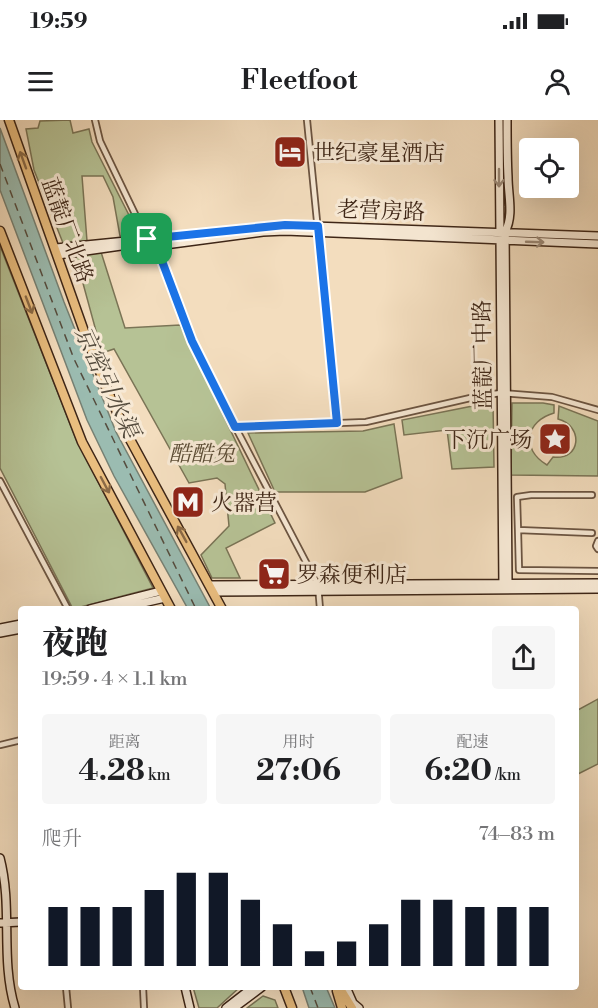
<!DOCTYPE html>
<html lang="zh">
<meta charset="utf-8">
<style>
body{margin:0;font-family:"Libre Bodoni","Noto Serif SC",serif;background:#f6f6f6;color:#202124;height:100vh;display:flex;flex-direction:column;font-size:22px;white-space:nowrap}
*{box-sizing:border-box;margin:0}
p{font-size:20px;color:#757577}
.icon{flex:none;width:33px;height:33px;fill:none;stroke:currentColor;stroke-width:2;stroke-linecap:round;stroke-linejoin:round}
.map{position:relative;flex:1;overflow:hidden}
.sheet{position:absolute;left:18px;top:486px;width:561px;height:384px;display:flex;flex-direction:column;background:#fff;border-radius:6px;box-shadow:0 6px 24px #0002}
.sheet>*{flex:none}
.controls{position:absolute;left:519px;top:18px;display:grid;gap:12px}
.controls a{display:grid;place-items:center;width:60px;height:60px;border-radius:6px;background:#fff;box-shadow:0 6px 24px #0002;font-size:30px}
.pin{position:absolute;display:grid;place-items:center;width:51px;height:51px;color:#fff;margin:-26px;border-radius:12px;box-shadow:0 3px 9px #0006}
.round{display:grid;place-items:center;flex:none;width:63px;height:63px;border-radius:6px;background:#f6f6f6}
.headline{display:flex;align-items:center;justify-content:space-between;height:102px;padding:0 24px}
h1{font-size:33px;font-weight:800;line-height:45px}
.stats{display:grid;grid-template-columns:repeat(3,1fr);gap:9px;height:102px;padding:6px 24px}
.stats div{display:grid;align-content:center;border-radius:6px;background:#f6f6f6;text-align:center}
.stats b{font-size:30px;font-weight:800}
.stats small{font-size:16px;font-weight:400}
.stats p{font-size:16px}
.chart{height:168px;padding:12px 24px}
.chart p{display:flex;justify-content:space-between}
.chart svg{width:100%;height:108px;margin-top:6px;stroke:#111827;stroke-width:6}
.status{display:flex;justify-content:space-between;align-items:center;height:42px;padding:0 30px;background:#fff;direction:ltr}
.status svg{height:16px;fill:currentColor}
header{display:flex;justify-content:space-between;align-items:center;height:78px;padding:0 24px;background:#fff;font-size:27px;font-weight:800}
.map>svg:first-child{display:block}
</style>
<div class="status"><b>19:59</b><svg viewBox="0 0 49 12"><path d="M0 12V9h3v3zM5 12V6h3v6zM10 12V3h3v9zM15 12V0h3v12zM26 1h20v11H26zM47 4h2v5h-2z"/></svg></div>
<header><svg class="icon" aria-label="menu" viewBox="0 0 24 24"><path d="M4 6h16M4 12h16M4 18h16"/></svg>Fleetfoot<svg class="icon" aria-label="person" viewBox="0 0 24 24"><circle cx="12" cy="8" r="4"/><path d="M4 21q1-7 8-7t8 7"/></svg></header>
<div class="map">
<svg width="598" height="888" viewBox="0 0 598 888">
<rect width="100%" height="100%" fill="#f3ddbe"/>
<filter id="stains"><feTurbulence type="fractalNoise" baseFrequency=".00333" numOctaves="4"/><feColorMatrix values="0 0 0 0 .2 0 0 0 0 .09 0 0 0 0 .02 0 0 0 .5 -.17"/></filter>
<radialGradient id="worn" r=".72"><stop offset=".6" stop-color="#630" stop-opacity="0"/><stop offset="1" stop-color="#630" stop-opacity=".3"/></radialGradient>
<!-- green -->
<path fill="#b6c295" stroke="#7a7456" stroke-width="1.5" d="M70,0L73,13L89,9L92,22L136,109L133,115L120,116L113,77L103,56H82L87,121L63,123L34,50L26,9L38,8L40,1Z
M0,126L76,319L153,468L73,489L0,348Z
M101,132L125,208L180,205L275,403L226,428L240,458H212L201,435L229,406L225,364L217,358L189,363L114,229L102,233L75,134Z
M493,282L494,347L452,349L447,310L404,315L402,300Z
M512,283H543L554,285V293C526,301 520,329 547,345L553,337C581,341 584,306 558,299L559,286L598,301V356L511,355Z
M394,304L402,358L365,372H275L248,313L363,311Z
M598,579V644L576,655V591Z
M193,867H240L217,888H199Z
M263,876L275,880L278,888H247Z"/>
<!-- water -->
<path fill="#9bbcb1" stroke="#768073" stroke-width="1.5" d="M0,8L64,182L116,312L211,489H188L114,356L87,300L0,70Z
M302,867H326L335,888H309Z"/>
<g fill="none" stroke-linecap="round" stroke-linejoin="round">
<!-- ferry -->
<path stroke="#554c3e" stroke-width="1.5" stroke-dasharray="8 6" stroke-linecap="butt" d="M0,44L74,239L196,489
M310,867L318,888"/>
<!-- street casing -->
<g stroke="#6b5441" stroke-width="8">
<path id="street" d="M95,0L100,21L147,119L159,133L192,221L229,295L318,465L320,489
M307,0L337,303
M235,307L366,302L479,276L501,273L552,277L598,290
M0,361L68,489
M592,375H531L517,377L518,410L592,413
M518,410L519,450L598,451
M598,421L596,426L598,429
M0,625L21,620
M66,867L68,888
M143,867L144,888"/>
</g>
<!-- secondary casing -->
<g stroke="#3e2617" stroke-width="10">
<path id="secondary" d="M499,0L503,469
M507,0C507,19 507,38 508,57C508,76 514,95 505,112L508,464
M56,128L285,105L598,116
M58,135L142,123L165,125L263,112L285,111L598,124
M210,465L598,463
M213,472L598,469
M90,489L161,471
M117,489L165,478
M0,508L21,504
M0,513L21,509
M0,738C13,788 0,838 15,888
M0,803L21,802
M185,867L190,888
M346,867L353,883L359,888
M226,888L253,867
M234,888L262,867"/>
</g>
<!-- highway casing -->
<g stroke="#3e2617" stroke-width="11">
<path id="highway" d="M9,0L85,214L108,272L126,312L222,489
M0,111L82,322L171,489
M284,867L292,888
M339,867L352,888
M337,871L342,888"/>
</g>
<!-- street -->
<use href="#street" stroke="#f7e9d5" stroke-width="4.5"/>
<!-- secondary -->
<use href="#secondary" stroke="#f7e9d5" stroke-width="7"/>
<!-- highway -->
<use href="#highway" stroke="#eabe7f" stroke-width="8"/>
</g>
<!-- one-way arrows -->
<defs><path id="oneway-shaft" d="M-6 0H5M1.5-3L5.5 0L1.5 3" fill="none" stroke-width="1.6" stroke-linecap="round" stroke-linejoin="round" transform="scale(1.5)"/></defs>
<g stroke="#8b6a46">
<use href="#oneway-shaft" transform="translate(23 40) rotate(-110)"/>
<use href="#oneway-shaft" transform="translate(29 185) rotate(69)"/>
<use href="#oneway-shaft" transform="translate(105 365) rotate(62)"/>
<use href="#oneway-shaft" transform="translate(182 414) rotate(-119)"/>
</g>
<g stroke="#9a8876">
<use href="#oneway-shaft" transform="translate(499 58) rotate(90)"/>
<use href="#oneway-shaft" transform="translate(535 122) rotate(2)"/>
</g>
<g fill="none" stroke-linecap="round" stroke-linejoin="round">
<!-- route casing -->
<g stroke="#fff" stroke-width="12">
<path id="route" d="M285,105L318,106L337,303L235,307L192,221L159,133L147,119Z"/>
</g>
<!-- route -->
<use href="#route" stroke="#1a73e8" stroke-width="8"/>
</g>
<!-- icons -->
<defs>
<g id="hotel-square" transform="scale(1.725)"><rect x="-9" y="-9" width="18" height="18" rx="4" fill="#8f2418" stroke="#f7e9d5"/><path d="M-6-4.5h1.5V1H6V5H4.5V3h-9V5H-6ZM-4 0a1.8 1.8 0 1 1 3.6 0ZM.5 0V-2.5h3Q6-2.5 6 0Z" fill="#fff"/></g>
<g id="sight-square" transform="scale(1.725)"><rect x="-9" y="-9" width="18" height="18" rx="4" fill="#8f2418" stroke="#f7e9d5"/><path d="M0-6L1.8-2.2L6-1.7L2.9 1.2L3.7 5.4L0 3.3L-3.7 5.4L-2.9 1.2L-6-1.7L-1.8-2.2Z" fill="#fff"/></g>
<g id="metro-square" transform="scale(1.725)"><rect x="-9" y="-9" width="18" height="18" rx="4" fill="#8f2418" stroke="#f7e9d5"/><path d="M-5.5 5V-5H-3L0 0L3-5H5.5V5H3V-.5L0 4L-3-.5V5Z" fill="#fff"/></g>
<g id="supermarket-square" transform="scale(1.725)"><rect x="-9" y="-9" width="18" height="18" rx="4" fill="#8f2418" stroke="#f7e9d5"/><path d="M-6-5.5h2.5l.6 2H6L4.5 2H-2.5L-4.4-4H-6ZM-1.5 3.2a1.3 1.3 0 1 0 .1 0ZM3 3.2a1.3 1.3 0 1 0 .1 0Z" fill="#fff"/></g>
</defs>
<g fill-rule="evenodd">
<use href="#hotel-square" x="290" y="32"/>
<use href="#sight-square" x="555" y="319"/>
<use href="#metro-square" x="188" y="382"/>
<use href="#supermarket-square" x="274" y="454"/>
</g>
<g text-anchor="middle" stroke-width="6" stroke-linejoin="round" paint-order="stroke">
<!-- poi labels -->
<g font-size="22" fill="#3e2617" stroke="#f7e9d5" text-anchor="start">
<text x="313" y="40">世纪豪星酒店</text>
<text x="532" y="327" text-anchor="end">下沉广场</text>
<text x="211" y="390">火器营</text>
<text x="297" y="462">罗森便利店</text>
</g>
<!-- street labels -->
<g font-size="22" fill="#3e2617" stroke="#f7e9d5">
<text transform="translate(381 90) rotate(2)" y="8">老营房路</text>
<text transform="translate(68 110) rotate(70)" y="8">蓝靛厂北路</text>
<text transform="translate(482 235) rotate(-91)" y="8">蓝靛厂中路</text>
</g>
<!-- park labels -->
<g font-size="22" font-style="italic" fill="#5c4d36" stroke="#f7e9d5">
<text x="202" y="341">酷酷兔</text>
</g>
<!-- water labels -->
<g font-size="24" font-style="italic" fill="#554c3e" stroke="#f7e9d5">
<text transform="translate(107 262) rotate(65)" y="8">京密引水渠</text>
</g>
</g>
<rect width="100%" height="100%" filter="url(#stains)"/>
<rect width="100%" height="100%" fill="url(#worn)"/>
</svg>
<div class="controls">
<a><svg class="icon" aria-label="locate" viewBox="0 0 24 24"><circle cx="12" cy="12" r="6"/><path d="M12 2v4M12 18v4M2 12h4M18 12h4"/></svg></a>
</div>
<div class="pin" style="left:147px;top:119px;background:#1e9e55"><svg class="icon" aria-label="arrive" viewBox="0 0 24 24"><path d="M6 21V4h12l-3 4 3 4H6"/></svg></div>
<section class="sheet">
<div class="headline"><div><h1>夜跑</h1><p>19:59 · 4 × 1.1 km</p></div><a class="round"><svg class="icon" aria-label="share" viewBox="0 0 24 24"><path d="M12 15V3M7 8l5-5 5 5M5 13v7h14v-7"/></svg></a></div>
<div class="stats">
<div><p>距离</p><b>4.28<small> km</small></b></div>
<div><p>用时</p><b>27:06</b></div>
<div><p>配速</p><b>6:20<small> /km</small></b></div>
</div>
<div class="chart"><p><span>爬升</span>74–83 m</p>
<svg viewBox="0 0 160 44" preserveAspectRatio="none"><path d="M5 44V20M15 44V20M25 44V20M35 44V13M45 44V6M55 44V6M65 44V17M75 44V27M85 44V38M95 44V34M105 44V27M115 44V17M125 44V17M135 44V20M145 44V20M155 44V20"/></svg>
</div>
</section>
</div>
